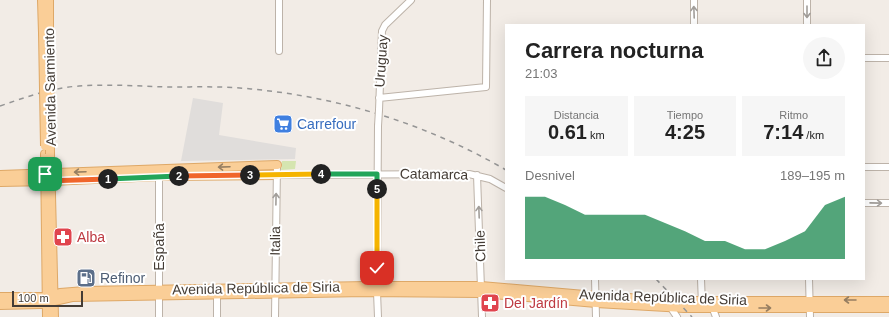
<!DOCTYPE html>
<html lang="es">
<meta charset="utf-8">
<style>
body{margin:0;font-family:Helvetica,sans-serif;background:#f6f6f6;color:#222;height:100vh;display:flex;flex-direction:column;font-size:15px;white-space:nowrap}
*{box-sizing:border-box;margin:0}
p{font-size:13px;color:#767676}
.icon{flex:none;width:22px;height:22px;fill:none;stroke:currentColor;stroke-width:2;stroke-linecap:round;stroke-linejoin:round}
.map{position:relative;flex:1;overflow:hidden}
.panel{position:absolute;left:505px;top:24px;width:360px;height:256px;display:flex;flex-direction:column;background:#fff;border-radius:0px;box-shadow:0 4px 16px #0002}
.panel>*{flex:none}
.scale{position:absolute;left:12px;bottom:10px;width:71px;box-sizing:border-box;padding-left:4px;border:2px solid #443c35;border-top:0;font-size:11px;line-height:14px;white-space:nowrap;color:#443c35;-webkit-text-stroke:3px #fff;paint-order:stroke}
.pin{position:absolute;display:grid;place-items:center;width:34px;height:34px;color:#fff;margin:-17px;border-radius:8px;box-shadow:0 2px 6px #0006}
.km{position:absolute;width:20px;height:20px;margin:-10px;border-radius:50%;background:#222;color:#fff;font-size:11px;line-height:20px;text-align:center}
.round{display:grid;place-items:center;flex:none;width:42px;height:42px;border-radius:21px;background:#f6f6f6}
.headline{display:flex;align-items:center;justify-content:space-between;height:68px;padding:0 20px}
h1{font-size:22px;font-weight:700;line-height:30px}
.stats{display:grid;grid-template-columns:repeat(3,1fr);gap:6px;height:68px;padding:4px 20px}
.stats div{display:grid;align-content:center;border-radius:0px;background:#f6f6f6;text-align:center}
.stats b{font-size:20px;font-weight:700}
.stats small{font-size:11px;font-weight:400}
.stats p{font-size:11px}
.chart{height:112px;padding:8px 20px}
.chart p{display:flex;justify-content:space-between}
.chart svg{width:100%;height:72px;margin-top:4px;fill:#0b8043;opacity:.7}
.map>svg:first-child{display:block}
</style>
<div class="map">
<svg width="889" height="317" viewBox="0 0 889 317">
<rect width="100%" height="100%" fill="#f2ece6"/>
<!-- green -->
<path fill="#d5e5b0" d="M282,161H296L295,169L281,170Z"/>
<!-- parking -->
<path fill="#e0dddb" d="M193,98L223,103L219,135L296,148L295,159L181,161Z"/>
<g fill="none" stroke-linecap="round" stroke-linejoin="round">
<!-- minor casing -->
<g stroke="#bdb3a9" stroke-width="8">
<path id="minor" d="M279,0V51
M694,0V25
M807,0V25
M864,58H889
M379,98L486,87L487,0
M379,110L382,31L385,25L411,0
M864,167H889
M276,175L469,174L490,179L506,188
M477,175L482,317
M864,203H889
M595,279L596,317
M701,279L702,305
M809,279L810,317
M369,289L367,286L376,273L377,268L378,126
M377,292L378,317
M217,295V317
M669,305L677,317
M713,309L716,317
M159,317V173
M275,317L277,165"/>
</g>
<!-- major casing -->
<g stroke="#dea867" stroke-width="10">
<path id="major" d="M42,0L43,33
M49,0V32
M45,154L47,317
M50,154L54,317
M0,175L277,165
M0,182L51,181L159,176L276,175
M0,297H47L60,293L85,291L367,286H481L596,296L677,301H889
M0,305L41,304L72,297L365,292L481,293L596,303L684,308H889"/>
</g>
<!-- minor -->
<use href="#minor" stroke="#fff" stroke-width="6"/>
<!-- major -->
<use href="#major" stroke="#face97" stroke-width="8"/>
<!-- rail -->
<path stroke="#959595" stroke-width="1.5" stroke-dasharray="5 5" stroke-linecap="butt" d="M0,106C26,97 51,88 79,86C108,84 138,86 167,87C195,87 223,86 251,89C340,97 429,125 506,170
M656,279L692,317"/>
<!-- minor-bridge casing -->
<g stroke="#bdb3a9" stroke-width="8" stroke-linecap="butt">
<path id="minor-bridge" d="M378,126L379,110"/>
</g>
<!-- major-bridge casing -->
<g stroke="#dea867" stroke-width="10" stroke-linecap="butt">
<path id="major-bridge" d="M49,32L50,154
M43,33L45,146"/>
</g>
<!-- minor-bridge -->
<use href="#minor-bridge" stroke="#fff" stroke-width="6"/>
<!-- major-bridge -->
<use href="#major-bridge" stroke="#face97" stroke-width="8"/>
</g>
<!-- one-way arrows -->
<defs><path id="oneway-shaft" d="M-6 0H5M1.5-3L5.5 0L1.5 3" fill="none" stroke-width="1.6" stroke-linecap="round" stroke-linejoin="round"/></defs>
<g stroke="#a29e9a">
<use href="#oneway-shaft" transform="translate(694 12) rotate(-92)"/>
<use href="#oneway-shaft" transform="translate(807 12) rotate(90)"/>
<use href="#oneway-shaft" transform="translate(276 199) rotate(-89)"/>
<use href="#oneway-shaft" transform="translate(876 203) rotate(1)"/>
<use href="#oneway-shaft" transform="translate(479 212) rotate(-92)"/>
</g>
<g stroke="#967e61">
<use href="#oneway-shaft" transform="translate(224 167) rotate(178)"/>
<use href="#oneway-shaft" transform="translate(80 172) rotate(178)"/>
<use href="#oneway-shaft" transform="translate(850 300) rotate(-180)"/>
<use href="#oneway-shaft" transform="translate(765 308)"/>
</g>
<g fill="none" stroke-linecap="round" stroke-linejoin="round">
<!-- split-1 casing -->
<g stroke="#fff" stroke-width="8">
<path id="split-1" d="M45,174V181L108,179"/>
</g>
<!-- split-2 casing -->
<g stroke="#fff" stroke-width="8">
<path id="split-2" d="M108,179L179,176"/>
</g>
<!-- split-3 casing -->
<g stroke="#fff" stroke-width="8">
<path id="split-3" d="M179,176L250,175"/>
</g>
<!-- split-4 casing -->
<g stroke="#fff" stroke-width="8">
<path id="split-4" d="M250,175L321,174"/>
</g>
<!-- split-5 casing -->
<g stroke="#fff" stroke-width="8">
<path id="split-5" d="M321,174H377V189"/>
</g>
<!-- split-6 casing -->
<g stroke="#fff" stroke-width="8">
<path id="split-6" d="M377,268V189"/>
</g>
<!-- split-1 -->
<use href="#split-1" stroke="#f0652b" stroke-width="5"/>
<!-- split-2 -->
<use href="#split-2" stroke="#22a559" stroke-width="5"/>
<!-- split-3 -->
<use href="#split-3" stroke="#f0652b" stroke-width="5"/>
<!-- split-4 -->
<use href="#split-4" stroke="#f5b400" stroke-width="5"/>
<!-- split-5 -->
<use href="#split-5" stroke="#22a559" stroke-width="5"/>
<!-- split-6 -->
<use href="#split-6" stroke="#f5b400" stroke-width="5"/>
</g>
<!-- icons -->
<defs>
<g id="supermarket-square" transform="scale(1)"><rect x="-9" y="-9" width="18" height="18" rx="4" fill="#3f7fe0" stroke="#fff"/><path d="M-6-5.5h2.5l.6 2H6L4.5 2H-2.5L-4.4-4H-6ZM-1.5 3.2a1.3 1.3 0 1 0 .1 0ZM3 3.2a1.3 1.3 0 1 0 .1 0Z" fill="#fff"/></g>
<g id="pharmacy-square" transform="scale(1)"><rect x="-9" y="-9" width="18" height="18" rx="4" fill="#e0444e" stroke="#fff"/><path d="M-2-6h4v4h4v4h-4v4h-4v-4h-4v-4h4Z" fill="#fff"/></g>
<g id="fuel-square" transform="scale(1)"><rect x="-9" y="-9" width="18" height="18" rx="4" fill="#5c6f8a" stroke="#fff"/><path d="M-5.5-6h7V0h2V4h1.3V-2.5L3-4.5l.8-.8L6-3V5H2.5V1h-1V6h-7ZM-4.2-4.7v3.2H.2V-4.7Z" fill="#fff"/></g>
</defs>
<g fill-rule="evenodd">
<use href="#supermarket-square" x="283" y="124"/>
<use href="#pharmacy-square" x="63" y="237"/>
<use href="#fuel-square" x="86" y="278"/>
<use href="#pharmacy-square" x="490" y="303"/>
</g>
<g text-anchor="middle" stroke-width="4" stroke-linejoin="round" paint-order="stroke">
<!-- street labels -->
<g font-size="14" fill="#443c35" stroke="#fff">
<text transform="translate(381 61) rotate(-86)" y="5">Uruguay</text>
<text transform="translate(50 87) rotate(-91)" y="5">Avenida Sarmiento</text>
<text transform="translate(434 174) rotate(1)" y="5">Catamarca</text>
<text transform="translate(275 241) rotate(-89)" y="5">Italia</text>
<text transform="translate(480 246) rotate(-92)" y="5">Chile</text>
<text transform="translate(159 247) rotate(-90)" y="5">España</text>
<text transform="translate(256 288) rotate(-1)" y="5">Avenida República de Siria</text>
<text transform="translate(663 297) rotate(2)" y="5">Avenida República de Siria</text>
</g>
<!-- shop labels -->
<g font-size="14" fill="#366cbe" stroke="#fff" text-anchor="start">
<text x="297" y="129">Carrefour</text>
</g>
<!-- health labels -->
<g font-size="14" fill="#be3a42" stroke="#fff" text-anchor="start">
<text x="77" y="242">Alba</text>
<text x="504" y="308">Del Jardín</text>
</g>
<!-- service labels -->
<g font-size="14" fill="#4e5e75" stroke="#fff" text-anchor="start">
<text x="100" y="283">Refinor</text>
</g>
</g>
</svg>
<div class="scale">100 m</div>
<div class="pin" style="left:45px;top:174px;background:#1e9e55"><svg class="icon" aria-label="arrive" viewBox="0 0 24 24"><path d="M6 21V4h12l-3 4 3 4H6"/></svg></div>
<div class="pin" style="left:377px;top:268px;background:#d93025"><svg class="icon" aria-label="check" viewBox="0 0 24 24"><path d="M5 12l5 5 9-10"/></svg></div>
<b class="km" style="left:108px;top:179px">1</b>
<b class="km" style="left:179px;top:176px">2</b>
<b class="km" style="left:250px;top:175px">3</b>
<b class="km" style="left:321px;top:174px">4</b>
<b class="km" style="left:377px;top:189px">5</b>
<section class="panel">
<div class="headline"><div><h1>Carrera nocturna</h1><p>21:03</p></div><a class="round"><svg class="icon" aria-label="share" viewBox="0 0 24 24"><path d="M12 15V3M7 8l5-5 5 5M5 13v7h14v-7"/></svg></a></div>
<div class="stats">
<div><p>Distancia</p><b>0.61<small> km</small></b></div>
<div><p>Tiempo</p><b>4:25</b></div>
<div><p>Ritmo</p><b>7:14<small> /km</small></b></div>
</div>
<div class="chart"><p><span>Desnivel</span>189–195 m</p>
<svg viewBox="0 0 160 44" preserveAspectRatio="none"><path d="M0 44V6L10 6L20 11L30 17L40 17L50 17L60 17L70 22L80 27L90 33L100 33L110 38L120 38L130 33L140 27L150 11L160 6V44z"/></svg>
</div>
</section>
</div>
